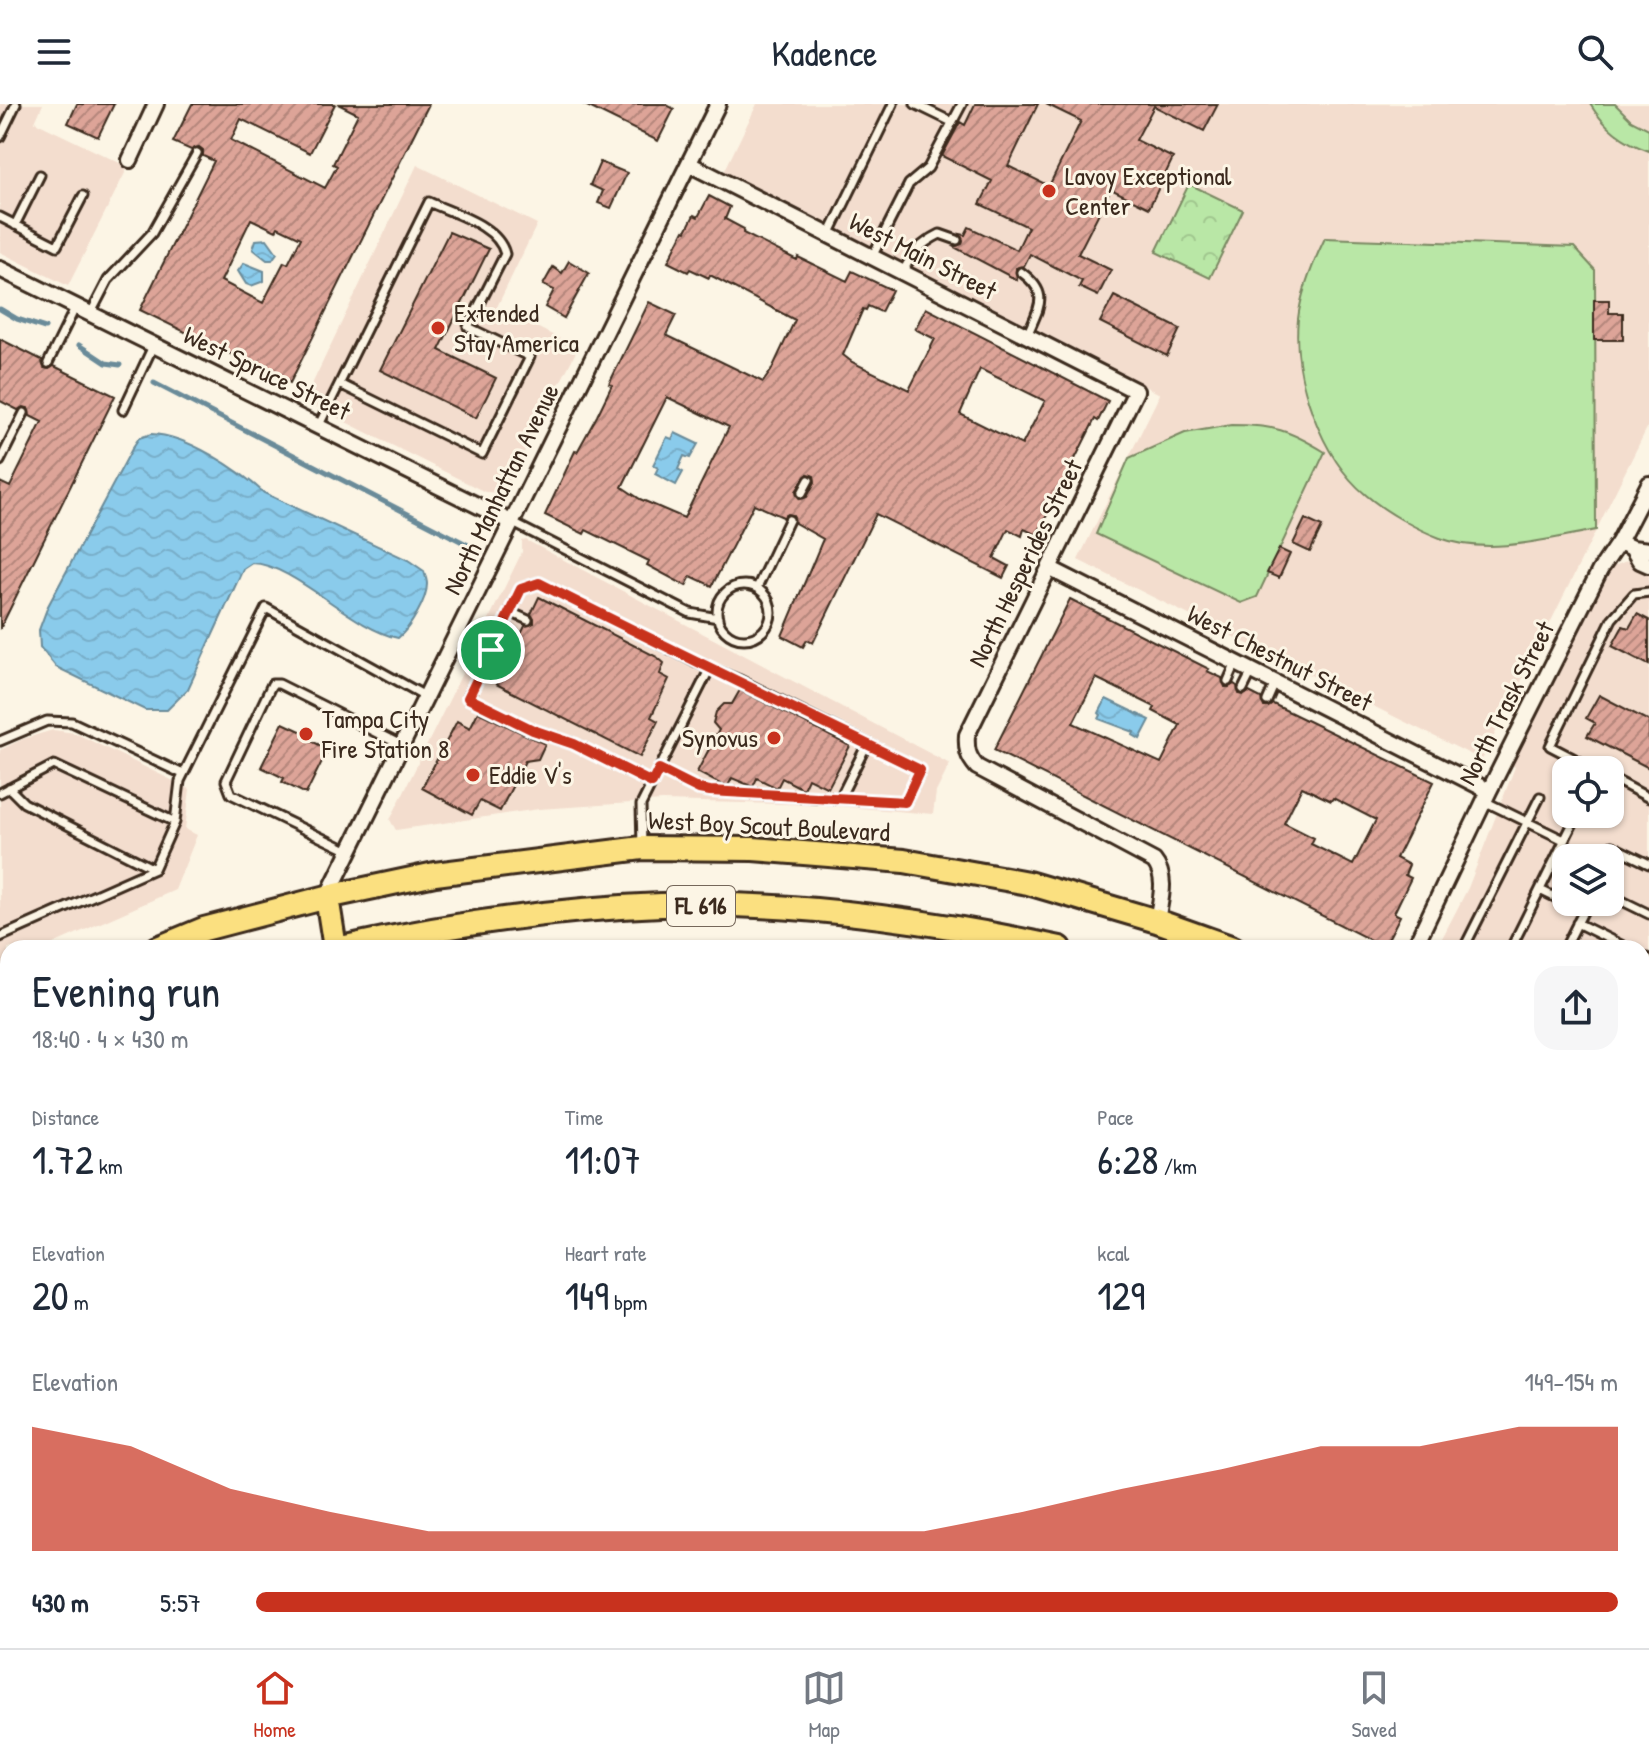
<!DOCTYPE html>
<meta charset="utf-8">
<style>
body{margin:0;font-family:"Patrick Hand",sans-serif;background:#f6f6f7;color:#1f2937;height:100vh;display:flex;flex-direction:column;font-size:30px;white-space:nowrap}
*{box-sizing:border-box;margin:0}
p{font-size:26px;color:#747a83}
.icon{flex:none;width:44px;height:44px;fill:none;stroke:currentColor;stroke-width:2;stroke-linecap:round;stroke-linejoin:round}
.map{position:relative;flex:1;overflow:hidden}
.side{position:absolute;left:0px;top:836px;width:1650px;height:708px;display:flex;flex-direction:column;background:#fff;border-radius:24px 24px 0 0;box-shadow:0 2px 6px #0004}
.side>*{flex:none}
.buttons{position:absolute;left:1552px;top:652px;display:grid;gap:16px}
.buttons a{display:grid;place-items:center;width:72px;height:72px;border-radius:16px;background:#fff;box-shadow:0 2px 6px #0004;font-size:40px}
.pin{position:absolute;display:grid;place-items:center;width:68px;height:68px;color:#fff;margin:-34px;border:4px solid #fff;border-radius:50%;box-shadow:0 2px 8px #0007}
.round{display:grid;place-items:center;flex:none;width:84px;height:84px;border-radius:24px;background:#f6f6f7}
.summary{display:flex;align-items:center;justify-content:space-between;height:136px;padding:0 32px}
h1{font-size:44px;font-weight:600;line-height:60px}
.metrics{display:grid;grid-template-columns:repeat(3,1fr);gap:12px;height:136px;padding:8px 32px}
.metrics div{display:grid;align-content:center}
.metrics b{font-size:40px;font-weight:600}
.metrics small{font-size:22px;font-weight:400}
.metrics p{font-size:22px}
.chart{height:224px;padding:16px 32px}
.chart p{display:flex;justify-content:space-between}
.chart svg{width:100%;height:144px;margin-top:8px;fill:#c8321e;opacity:.7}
ul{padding:0 32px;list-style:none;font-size:26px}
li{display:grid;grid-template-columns:128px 96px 1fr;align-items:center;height:60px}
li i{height:20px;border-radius:10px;background:#c8321e}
header{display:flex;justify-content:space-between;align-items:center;height:104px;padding:0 32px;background:#fff;font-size:36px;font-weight:600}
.tabs{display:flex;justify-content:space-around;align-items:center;height:112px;border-top:2px solid #e0e1e3;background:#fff;font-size:22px;color:#747a83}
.tabs a{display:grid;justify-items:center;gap:4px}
.tabs .current{color:#c8321e}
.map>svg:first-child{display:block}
</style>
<header><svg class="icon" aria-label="menu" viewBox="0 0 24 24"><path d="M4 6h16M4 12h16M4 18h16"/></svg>Kadence<svg class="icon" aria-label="search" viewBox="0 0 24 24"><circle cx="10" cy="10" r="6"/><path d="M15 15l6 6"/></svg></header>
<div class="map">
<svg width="1649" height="1544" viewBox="0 0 1649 1544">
<defs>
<pattern id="forest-crowns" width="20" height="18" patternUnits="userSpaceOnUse" patternTransform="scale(2)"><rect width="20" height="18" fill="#b9e7a6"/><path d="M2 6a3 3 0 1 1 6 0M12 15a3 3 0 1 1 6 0" fill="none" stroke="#a0c68e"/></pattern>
<pattern id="water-waves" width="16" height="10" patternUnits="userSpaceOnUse" patternTransform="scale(2)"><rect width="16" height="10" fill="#8acbeb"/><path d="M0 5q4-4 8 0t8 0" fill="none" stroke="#78aec9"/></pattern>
<pattern id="building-hatch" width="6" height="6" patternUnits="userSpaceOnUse" patternTransform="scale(2)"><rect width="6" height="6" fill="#dda498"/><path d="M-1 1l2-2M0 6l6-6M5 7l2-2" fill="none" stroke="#b4867b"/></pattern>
</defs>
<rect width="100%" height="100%" fill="#fcf5e5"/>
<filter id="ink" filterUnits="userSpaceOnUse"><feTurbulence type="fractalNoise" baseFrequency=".0125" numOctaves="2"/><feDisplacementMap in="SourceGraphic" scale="16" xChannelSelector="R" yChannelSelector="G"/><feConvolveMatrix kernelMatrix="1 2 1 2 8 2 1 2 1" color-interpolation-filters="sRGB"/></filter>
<g filter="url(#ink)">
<!-- built -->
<path fill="#f3ddce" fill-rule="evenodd" d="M0,0H43L35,18L128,63L68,182L0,148Z
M757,0H1649V320L1482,656L1078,456L1160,290L724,68Z
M417,61L537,120L497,203L578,244L503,389L485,388L304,297Z
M526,436L950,660L936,688L933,710L823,701L662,697L539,705L396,726L390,716L522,448V437Z
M1629,456L1649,467V983L1642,979V844H1437L1468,784L1515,663L1510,660L1602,478L1614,462ZM1566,666H1610V710H1566ZM1566,754H1610V798H1566Z
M53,626L75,629L190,685L185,725L197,731L175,786L44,844H8V860L0,864V646L23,635Z
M8,1356V1536H1099L1113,1544H0V1361Z"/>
<!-- forest -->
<path fill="url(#forest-crowns)" stroke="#7a8862" stroke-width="2" d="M1189,80L1243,106L1210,174L1156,148Z"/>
<!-- garden -->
<path fill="#b9e7a6" stroke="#7a8862" stroke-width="2" d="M1590,0H1615L1631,16L1649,25V47C1623,38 1604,23 1590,0Z
M1325,134L1574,143L1595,166L1596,426C1548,435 1488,452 1440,434C1416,425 1386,408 1366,391C1321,354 1292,272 1298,215C1301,187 1313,159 1325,134Z
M1231,321C1274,321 1289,326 1325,348L1257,493L1241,499L1096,430L1129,354L1185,329Z"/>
<!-- water -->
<path fill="url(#water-waves)" stroke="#6a8b99" stroke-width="2" d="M267,135L277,149L272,156H267L253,145L256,136Z
M244,159L264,167V177L251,182L246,180L238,167Z
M675,329L698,340L690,354L684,352L678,365L683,368L676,381L655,370L658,364L653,361L667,333L672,335Z
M151,330C187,331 238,365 264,389L408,456L424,467C425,471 427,476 427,480C427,496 410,524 398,534C352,525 294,460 252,459L243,465L188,585L167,606H145L56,563L40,543L39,526L48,502L133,343L139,334Z
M1106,595L1150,616L1140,635L1133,631L1134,628L1099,615L1101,611L1099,609Z
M1260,1536H1404L1409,1541V1544H1272Z"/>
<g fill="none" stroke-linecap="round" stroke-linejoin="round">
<!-- stream -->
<path stroke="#6a8b99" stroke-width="5" d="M0,205L17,215L45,224
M79,241L106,259L120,261
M154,279L474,444
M0,1057L8,1054
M1642,1181L1649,1185"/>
</g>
<!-- building -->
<path fill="url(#building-hatch)" stroke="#3b2a1e" stroke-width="2" fill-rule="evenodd" d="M77,0H114L98,33L68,19Z
M192,0H335L310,49L241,15L231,36L325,84L337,62L333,60L358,10L338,0H429L290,279L140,206L214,57L203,52V46L199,43L191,46L173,38ZM251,115L276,127L278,123L301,134L288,160L284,158L263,199L221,177Z
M583,0H665L674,5L658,37Z
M975,0H1038L1008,62L1049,82L1081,17L1046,0H1218L1204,27L1154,2L1136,36L1173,54L1149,104L1111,85L1078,150L1111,166L1098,192L1079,183L1082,177L1030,150L1024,162L1016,164L1017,176L954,143L962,140L963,136L960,130L965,131L969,123L1017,146L1028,123L980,100L992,77L942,52L960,18L965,21Z
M600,58L627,69L611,104L598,99L603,87L590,81Z
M709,92L730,103L725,115L744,125L743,129L797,156L798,153L847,177L852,167L892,186L881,208L868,202L866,206L863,205L843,251L852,258L909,286L935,235L915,225L926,204L1108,297L1098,317L1095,315L1037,431L1024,425L1022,432L1008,425L994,454L1009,462L1003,474L876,410L813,539L807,536L803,543L782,532L823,435L795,419L792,411L788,410L783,413L754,400L712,482L691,472L686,482L647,461L649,457L586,426L584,430L545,411L575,347L577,348L597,312L612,281L609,280L649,198L676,211L666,231L763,278L771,267L795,216L710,171L709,174L690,165L688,168L668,158L684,126L686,127L694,111L698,113ZM980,265L1045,297L1022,341L960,310ZM667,293L729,323L684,414L640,395L622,383ZM808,370L814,372L815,378L807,393L800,395L796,387Z
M449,128L489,145L439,246L496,274L476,314L380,266Z
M569,157L589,169L564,214L545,203L554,186L543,181L553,163L562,169Z
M1114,192L1180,225L1167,252L1100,218Z
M1594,196H1609V209H1623V236H1594Z
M0,235L42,256L44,264L49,265L54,262L115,292L0,525V378L10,383L42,318L30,312L28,304L23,303L18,306L0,297Z
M1305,415L1322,423L1310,448L1293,440Z
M1279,445L1290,450L1279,474L1267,469Z
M539,493L657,553L664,559L660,570L669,575L651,613L658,617L640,653L496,580L525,522L534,519V515L531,510Z
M1070,495L1209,565L1207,567L1222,574L1225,583H1229L1234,580L1237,582L1239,590L1244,591L1249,588L1261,594L1264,603H1268L1273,600L1434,678L1396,754L1409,761L1405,771L1411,774L1394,809L1400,812L1384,843L994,646ZM1096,574L1155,603L1153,607L1180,621L1161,659L1073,619ZM1302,683L1331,697L1333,694L1376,716L1353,761L1311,740L1314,734L1284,719Z
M1637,510L1649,516V561L1612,542L1623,522L1629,524Z
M740,586L850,642L828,684L808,674L803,685L782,674L777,684L757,674L753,683L732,674L728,682L722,681L697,668L719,626L713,619L716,608L724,600H732Z
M1599,591L1649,617V664L1587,632L1595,619L1586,614Z
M478,608L545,640L538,655L525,657L500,707L480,697L472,711L422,684L457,617L470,624Z
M283,619L307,630L305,634L328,645L306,690L282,678L284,674L261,663Z"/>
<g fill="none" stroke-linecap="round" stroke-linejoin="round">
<!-- service casing -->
<g stroke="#3b2a1e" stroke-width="13">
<path id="service" d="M915,0L952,18
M0,33L16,0
M0,113L57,142L83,92
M15,121L40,71
M829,131L893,0
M872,153L909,80L928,64L962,0
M903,168C912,149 920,140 940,130L957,136
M1021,168C1051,190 1039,202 1027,232
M91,209L108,176L152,129L197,49
M48,259L76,202
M123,306L154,240
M319,321L429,98C454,110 498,121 505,150L468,223L530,253L482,350L340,280
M0,357L24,309
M802,389L809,376
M511,418L690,509L718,514
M717 508a27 27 0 1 1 54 0a27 27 0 1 1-54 0Z
M757,484L789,416
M510,508L528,516
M457,530L491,546
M1228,577L1236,559
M1243,585L1252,567
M1267,597L1275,579
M0,637L47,617L72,618L183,670
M1596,666L1550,642L1612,515L1634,490L1649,488
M1610,673L1649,694
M652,679L574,640L533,626L468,594L521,485L539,479L695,558L740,576L920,666L905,698L710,687L699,685L659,665
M9,684L24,699L154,765
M0,689L54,661L175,718
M840,694L867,640
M1484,697L1564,736
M642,742L641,701L710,564
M1612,742L1649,760
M349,747L231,690L226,677L272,580H279L401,641
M1540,786L1583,807
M1610,791L1649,810
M1577,819L1627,844
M0,833L154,765L175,718L180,677L266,504L425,592
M1464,844L1540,693
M1511,844L1577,711
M1565,844L1588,798
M1642,852L1649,855
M0,1132L8,1136
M0,1276L8,1272
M0,1334L8,1331
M77,1536L80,1544
M362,1536L364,1544
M1140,1536L1156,1544
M0,1543L20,1536
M602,1544L606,1536
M660,1544L664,1536
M1128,1544L1132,1536"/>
</g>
<!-- minor casing -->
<g stroke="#3b2a1e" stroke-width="20">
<path id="minor" d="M130,56L156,0
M689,60L1136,287L967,631C966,645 968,653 977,663L1154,757C1168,774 1160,797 1157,817
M0,165L511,418
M1619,438L1632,444L1649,446
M1632,444L1640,457L1649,461
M1049,464L1489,687
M327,793L718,0
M1414,844L1489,687L1600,466L1619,438L1649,380"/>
</g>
<!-- tertiary casing -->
<g stroke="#3b2a1e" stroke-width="24">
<path id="tertiary" d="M1642,1448L1649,1439
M1642,1509L1649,1502
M1553,1540L1557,1536
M1605,1544L1614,1536"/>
</g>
<!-- primary casing -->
<g stroke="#3b2a1e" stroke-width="28">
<path id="primary" d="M327,793L335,844
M158,844L204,825L327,793L435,770L642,744L753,745L904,757L1028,779L1157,817L1233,844
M341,844C446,821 554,805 661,801C795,797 930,816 1060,844
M0,910L8,907
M0,987L8,983
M1642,1037L1649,1040
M1642,1105L1649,1109"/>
</g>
<!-- service -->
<use href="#service" stroke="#fcf5e5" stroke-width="7"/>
<!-- minor -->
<use href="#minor" stroke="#fcf5e5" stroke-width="14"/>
<!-- tertiary -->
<use href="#tertiary" stroke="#fcf5e5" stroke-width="18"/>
<!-- primary -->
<use href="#primary" stroke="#fbe080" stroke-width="22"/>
</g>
</g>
<g fill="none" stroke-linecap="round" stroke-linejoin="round" filter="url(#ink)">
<!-- route casing -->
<g stroke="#fff" stroke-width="16">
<path id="route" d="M539,479C665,543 793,604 920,666L905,698L710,687L699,685L659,665L652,679L574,640L533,626L468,594L521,485Z"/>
</g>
<!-- route -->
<use href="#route" stroke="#c8321e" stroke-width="10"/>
</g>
<!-- markers -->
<g fill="#c8321e" stroke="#fcf5e5" stroke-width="3">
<circle cx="1049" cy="87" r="8"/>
<circle cx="438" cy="224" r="8"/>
<circle cx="306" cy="630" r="8"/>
<circle cx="774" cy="634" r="8"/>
<circle cx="473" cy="671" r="8"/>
</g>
<g text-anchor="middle" stroke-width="6" stroke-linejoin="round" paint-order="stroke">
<!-- shield labels -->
<rect fill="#fcf5e5" stroke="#75675a" stroke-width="2" x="667" y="782" width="68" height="40" rx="6"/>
<g font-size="24" font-weight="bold" fill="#3b2a1e">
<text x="701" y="810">FL 616</text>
</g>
<!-- poi labels -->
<g font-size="26" fill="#3b2a1e" stroke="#fcf5e5" text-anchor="start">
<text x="1065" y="81">Lavoy Exceptional<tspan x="1065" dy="30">Center</tspan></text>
<text x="454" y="218">Extended<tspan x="454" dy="30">Stay America</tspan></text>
<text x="322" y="624">Tampa City<tspan x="322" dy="30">Fire Station 8</tspan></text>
<text x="758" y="643" text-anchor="end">Synovus</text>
<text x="489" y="680">Eddie V's</text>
</g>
<!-- street labels -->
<g font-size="26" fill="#3b2a1e" stroke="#fcf5e5">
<text transform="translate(923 152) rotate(27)" y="9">West Main Street</text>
<text transform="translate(267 269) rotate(26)" y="9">West Spruce Street</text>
<text transform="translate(501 385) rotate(-64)" y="9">North Manhattan Avenue</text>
<text transform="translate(1025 459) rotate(-64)" y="9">North Hesperides Street</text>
<text transform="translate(1280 554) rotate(27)" y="9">West Chestnut Street</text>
<text transform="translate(1506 599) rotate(-63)" y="9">North Trask Street</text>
<text transform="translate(769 722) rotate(3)" y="9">West Boy Scout Boulevard</text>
</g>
</g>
</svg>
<div class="buttons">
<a><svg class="icon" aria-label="locate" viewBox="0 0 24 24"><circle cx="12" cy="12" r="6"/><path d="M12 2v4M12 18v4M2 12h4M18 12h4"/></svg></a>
<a><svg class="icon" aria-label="layers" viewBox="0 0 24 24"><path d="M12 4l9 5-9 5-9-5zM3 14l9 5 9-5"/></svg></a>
</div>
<div class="pin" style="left:491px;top:546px;background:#1e9e55"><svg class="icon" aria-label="arrive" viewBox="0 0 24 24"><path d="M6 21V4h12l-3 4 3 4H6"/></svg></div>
<section class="side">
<div class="summary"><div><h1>Evening run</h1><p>18:40 · 4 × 430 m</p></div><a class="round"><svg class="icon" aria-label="share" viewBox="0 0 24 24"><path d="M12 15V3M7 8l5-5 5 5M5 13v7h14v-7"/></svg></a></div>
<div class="metrics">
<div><p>Distance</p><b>1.72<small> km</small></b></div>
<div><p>Time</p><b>11:07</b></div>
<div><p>Pace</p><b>6:28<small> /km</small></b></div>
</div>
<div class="metrics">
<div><p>Elevation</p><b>20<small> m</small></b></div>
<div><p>Heart rate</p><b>149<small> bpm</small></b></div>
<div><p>kcal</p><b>129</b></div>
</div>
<div class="chart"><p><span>Elevation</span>149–154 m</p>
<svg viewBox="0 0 160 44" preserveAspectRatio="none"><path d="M0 44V6L10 12L20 25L30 32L40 38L50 38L60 38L70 38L80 38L90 38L100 32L110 25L120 19L130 12L140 12L150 6L160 6V44z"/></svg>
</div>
<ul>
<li><b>430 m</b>5:57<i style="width:100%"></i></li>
</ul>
</section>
</div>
<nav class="tabs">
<a class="current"><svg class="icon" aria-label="home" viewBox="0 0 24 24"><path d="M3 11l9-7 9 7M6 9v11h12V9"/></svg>Home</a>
<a><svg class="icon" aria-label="map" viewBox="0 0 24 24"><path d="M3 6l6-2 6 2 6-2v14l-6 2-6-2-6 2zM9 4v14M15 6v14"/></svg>Map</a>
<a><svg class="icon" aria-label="saved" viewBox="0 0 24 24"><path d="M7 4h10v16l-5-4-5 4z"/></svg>Saved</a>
</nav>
